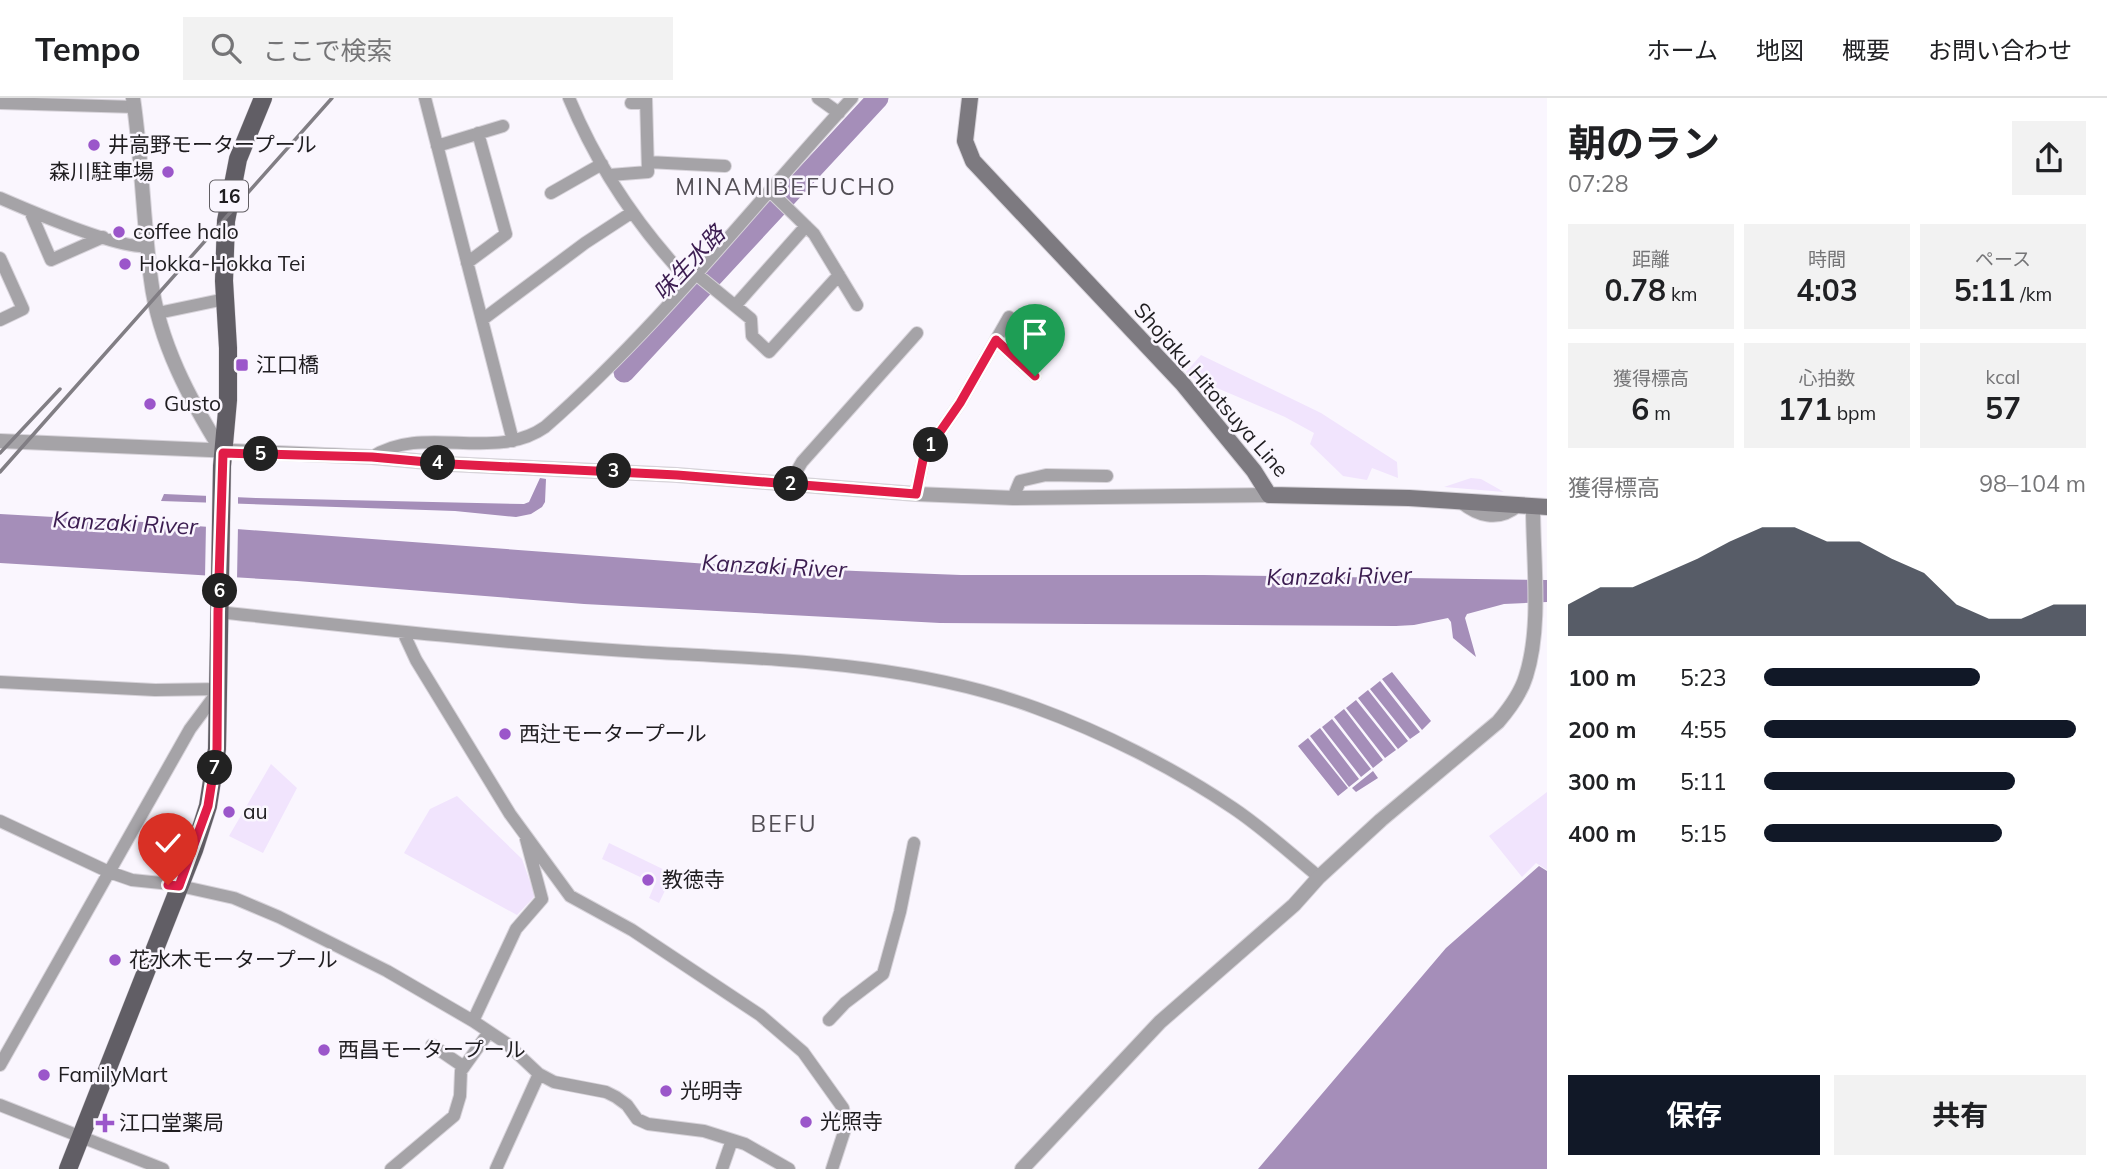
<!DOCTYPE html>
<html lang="ja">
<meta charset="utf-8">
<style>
body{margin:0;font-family:Mulish,"Noto Sans JP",sans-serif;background:#f2f2f2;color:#202124;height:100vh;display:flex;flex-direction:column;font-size:26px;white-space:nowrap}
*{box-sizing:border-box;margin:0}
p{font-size:23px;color:#757577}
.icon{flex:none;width:38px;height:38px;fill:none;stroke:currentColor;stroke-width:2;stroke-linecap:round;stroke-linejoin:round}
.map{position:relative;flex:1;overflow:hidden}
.panel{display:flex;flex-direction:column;background:#fff;width:560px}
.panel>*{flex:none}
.pin{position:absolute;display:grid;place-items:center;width:60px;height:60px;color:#fff;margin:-72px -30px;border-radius:50% 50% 50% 0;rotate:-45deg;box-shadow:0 0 7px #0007}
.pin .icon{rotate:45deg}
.km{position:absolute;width:35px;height:35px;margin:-18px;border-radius:50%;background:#222;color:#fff;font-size:19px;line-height:35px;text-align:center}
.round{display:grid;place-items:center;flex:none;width:74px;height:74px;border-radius:0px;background:#f2f2f2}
.headline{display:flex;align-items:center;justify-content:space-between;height:119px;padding:0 21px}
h1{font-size:38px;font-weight:700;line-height:52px}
.metrics{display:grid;grid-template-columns:repeat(3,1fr);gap:10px;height:119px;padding:7px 21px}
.metrics div{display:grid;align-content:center;border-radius:0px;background:#f2f2f2;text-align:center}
.metrics b{font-size:30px;font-weight:700}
.metrics small{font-size:19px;font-weight:400}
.metrics p{font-size:19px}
.chart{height:196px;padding:14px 21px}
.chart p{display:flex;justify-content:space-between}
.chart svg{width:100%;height:126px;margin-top:7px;fill:#111827;opacity:.7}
.primary-button{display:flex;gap:14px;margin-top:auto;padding:14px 21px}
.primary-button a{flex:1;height:80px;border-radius:0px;background:#111827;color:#fff;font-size:28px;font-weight:700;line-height:80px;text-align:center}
.primary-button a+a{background:#f2f2f2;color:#202124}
ul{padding:0 21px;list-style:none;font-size:23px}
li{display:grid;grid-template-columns:112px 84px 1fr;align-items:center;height:52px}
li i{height:18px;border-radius:9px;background:#111827}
header{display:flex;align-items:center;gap:42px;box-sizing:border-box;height:98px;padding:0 35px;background:#fff;border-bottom:2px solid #e0e0e0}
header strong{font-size:33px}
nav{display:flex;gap:38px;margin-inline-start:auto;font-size:24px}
.search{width:490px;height:63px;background:#f2f2f2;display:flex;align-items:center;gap:18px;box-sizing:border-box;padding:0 24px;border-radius:0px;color:#757577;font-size:26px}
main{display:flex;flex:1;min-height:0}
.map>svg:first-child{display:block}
</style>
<header>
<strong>Tempo</strong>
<div class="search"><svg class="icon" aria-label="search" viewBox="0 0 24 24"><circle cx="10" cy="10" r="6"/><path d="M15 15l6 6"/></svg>ここで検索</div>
<nav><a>ホーム</a><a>地図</a><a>概要</a><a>お問い合わせ</a></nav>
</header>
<main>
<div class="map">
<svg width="1547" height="1071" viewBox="0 0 1547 1071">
<rect width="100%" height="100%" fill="#faf6fe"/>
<!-- green -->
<path fill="#f1e4fd" d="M1201,257L1321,315L1397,364L1398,380L1372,370L1367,382L1343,378L1310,346L1314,335L1285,319L1189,278L1186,274Z
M1471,380L1481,381L1504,394L1444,389Z
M271,666L297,690L263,755L229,738Z
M1547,694V772L1536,765L1522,779L1489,738Z
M457,698L522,761L535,798L517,817L404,755L430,711Z
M609,745L673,776L659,805L649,800L655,786L602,761Z"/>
<!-- water -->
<path fill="#a58eb9" d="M540,380L546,381L545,404L542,409L531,416L516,419L455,413L161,403L164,396L256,400L524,406L529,404Z
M0,416L143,424L708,466L856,473L961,477H1204L1547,482V504L1504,506L1467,516L1465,520L1476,559L1453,540L1451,524L1448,520L1414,527L1396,528L940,525L584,506L297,483L0,465Z
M1392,574L1431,623L1422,632L1382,581Z
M1380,583L1420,634L1410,641L1370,591Z
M1368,592L1408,643L1398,651L1358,600Z
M1356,602L1396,652L1385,660L1346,610Z
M1344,611L1383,662L1373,670L1334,619Z
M1332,621L1371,671L1361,679L1322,629Z
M1320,630L1359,681L1349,689L1310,638Z
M1308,640L1348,690L1338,698L1298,648Z
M1373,673L1378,680L1356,694L1352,690Z
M1539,768L1547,773V1071H1258L1446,850Z"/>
<!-- pier -->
<path fill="#faf6fe" d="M206,394L238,396V410L206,409Z
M206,425L238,427L237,482L205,480Z"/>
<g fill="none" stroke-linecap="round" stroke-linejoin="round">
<!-- river -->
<path stroke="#a58eb9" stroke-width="21" d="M624,274L878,0"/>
<!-- minor casing -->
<g stroke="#d7d3da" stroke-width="14">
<path id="minor" d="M425,0L513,343
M569,0C597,68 639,130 689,183
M818,0L839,15
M0,5L135,9
M631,5H646
M437,48L503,28
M648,64L725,68
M610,77L648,74L646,0
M771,94L814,136L857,207
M551,95L602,66
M0,100C30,113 120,152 148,148
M30,113L51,162L103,139
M0,160L23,211L0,222
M467,165L506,136L478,35
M696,176L751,221L752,238L769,254L839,177
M735,208L806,128
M158,215L225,201
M482,222L585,145L631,115
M996,242L1035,278
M372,359C423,325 494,365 545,329C658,230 751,110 852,0
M789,386L802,364L917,235
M916,396L924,357L960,305L1009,219
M1013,400L1020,383L1046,377L1107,378
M1458,402C1476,418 1498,425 1518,408
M218,514C349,528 480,543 612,552C754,562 900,560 1036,610C1102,634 1174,670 1233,710C1263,730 1291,756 1319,779
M403,534L416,562L510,716L570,798L632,832L760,917L803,954L843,1010L846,1028L832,1071
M0,584L155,592L219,591
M0,723L109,774L132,782L171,786L234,800L279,819L387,873L473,923L506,945L539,976L554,984L606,994L616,999L627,1007L637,1021L648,1026L704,1033L745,1046L789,1071
M829,922L845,905L883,876L900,814L914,745
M473,923L516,831L542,801L526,741
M432,947L464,969
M0,967L190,631L219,592
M0,1007L163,1071
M391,1071L454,1018L460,998L461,973L489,934
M496,1071L539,976
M722,1071L732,1042"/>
</g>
<!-- tertiary casing -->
<g stroke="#d7d3da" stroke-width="16">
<path id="tertiary" d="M133,0C142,60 143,122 151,182C159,245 190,302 223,355
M0,343L372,359L449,366L677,377L916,396L1013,400L1269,397
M1022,1071L1160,924L1294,807L1319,779L1381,722L1498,624C1510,610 1521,595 1526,578C1542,528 1533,462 1533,409"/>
</g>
<!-- secondary casing -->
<g stroke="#d7d3da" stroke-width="18">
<path id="secondary" d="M970,0L965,43L973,63L1182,285L1254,373L1269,397L1409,400L1547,409"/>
</g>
<!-- primary casing -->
<g stroke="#d7d3da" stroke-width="19">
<path id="primary" d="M68,1071L194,752L208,708L217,651L222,368L228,302V250L224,183L226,123L238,61L263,0"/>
</g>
<!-- minor -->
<use href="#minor" stroke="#a5a3a7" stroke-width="12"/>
<!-- tertiary -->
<use href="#tertiary" stroke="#a5a3a7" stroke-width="14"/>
<!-- secondary -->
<use href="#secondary" stroke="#7d7a80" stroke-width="16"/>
<!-- primary -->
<use href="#primary" stroke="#615e65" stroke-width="18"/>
<!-- rail -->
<path stroke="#817e84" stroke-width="3.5" d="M0,355L60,291
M0,374L332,0"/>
</g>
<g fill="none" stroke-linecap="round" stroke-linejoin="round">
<!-- route casing -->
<g stroke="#fff" stroke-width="14">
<path id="route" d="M168,787L179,788L208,708L217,651L218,514L223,355L372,359L449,366L677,377L916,396L924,357L960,305L996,242L1035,278"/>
</g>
<!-- route -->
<use href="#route" stroke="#e11d48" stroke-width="9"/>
</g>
<!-- markers -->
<g fill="#9b56ca" stroke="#faf6fe" stroke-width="2.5">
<circle cx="94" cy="47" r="7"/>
<circle cx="168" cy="74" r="7"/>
<circle cx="119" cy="134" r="7"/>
<circle cx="125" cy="166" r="7"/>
<rect x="235" y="260" width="14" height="14" rx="3.5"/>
<circle cx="150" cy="306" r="7"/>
<circle cx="505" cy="636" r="7"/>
<circle cx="229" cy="714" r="7"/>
<circle cx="648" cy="782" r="7"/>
<circle cx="115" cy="862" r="7"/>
<circle cx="324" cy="952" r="7"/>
<circle cx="44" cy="977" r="7"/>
<circle cx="666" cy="993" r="7"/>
<circle cx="806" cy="1024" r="7"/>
<path d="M101.5 1014.5h7v7h7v7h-7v7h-7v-7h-7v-7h7z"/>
</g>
<g text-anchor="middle" stroke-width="5" stroke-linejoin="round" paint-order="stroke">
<!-- shield labels -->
<rect fill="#faf6fe" stroke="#615e63" stroke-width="2" x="210" y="82.5" width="38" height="31" rx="5"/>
<g font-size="19" font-weight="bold" fill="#1f1d20">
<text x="229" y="105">16</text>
</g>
<!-- poi labels -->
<g font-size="21" fill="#1f1d20" stroke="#faf6fe" text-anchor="start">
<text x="108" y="54">井高野モータープール</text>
<text x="154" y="81" text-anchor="end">森川駐車場</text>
<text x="133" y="141">coffee halo</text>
<text x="139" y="173">Hokka-Hokka Tei</text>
<text x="256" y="274">江口橋</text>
<text x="164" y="313">Gusto</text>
<text x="519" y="643">西辻モータープール</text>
<text x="243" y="721">au</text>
<text x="662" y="789">教徳寺</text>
<text x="129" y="869">花水木モータープール</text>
<text x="338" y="959">西昌モータープール</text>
<text x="58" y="984">FamilyMart</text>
<text x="680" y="1000">光明寺</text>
<text x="820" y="1031">光照寺</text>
<text x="119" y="1032">江口堂薬局</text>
</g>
<!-- street labels -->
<g font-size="21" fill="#1f1d20" stroke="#faf6fe">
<text transform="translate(1211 292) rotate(49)" y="7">Shojaku Hitotsuya Line</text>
</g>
<!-- neighbourhood labels -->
<g font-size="23" letter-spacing="2" fill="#534f56" stroke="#faf6fe">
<text x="786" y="97">MINAMIBEFUCHO</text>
<text x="784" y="734">BEFU</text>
</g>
<!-- water labels -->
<g font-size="23" font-style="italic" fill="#3b1c50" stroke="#faf6fe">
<text transform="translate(689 165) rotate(-47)" y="8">味生水路</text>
<text transform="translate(125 425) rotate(3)" y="8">Kanzaki River</text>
<text transform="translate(774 468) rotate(3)" y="8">Kanzaki River</text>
<text transform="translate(1339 478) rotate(-1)" y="8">Kanzaki River</text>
</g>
</g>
</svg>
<div class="pin" style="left:1035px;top:278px;background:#1e9e55"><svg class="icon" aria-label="arrive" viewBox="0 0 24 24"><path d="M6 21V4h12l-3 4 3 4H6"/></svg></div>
<div class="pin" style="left:168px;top:787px;background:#d93025"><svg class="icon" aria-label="check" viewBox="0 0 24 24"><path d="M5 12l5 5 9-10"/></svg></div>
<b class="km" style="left:931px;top:347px">1</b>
<b class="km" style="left:791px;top:386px">2</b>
<b class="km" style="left:614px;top:373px">3</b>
<b class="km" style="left:438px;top:365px">4</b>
<b class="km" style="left:261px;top:356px">5</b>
<b class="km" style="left:220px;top:493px">6</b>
<b class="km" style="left:215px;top:670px">7</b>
</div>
<section class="panel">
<div class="headline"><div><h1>朝のラン</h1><p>07:28</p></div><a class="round"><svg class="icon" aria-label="share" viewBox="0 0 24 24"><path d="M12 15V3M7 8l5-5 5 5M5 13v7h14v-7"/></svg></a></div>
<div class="metrics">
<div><p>距離</p><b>0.78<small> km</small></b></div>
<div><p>時間</p><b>4:03</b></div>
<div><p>ペース</p><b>5:11<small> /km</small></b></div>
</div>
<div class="metrics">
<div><p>獲得標高</p><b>6<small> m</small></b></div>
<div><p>心拍数</p><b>171<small> bpm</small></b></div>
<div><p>kcal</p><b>57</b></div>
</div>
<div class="chart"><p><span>獲得標高</span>98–104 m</p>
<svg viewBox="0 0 160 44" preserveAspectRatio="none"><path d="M0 44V33L10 27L20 27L30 22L40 17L50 11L60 6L70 6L80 11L90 11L100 17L110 22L120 33L130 38L140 38L150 33L160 33V44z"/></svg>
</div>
<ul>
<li><b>100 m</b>5:23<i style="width:67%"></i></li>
<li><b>200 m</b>4:55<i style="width:97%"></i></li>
<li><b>300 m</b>5:11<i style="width:78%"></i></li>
<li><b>400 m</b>5:15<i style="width:74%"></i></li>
</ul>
<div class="primary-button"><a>保存</a><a>共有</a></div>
</section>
</main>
